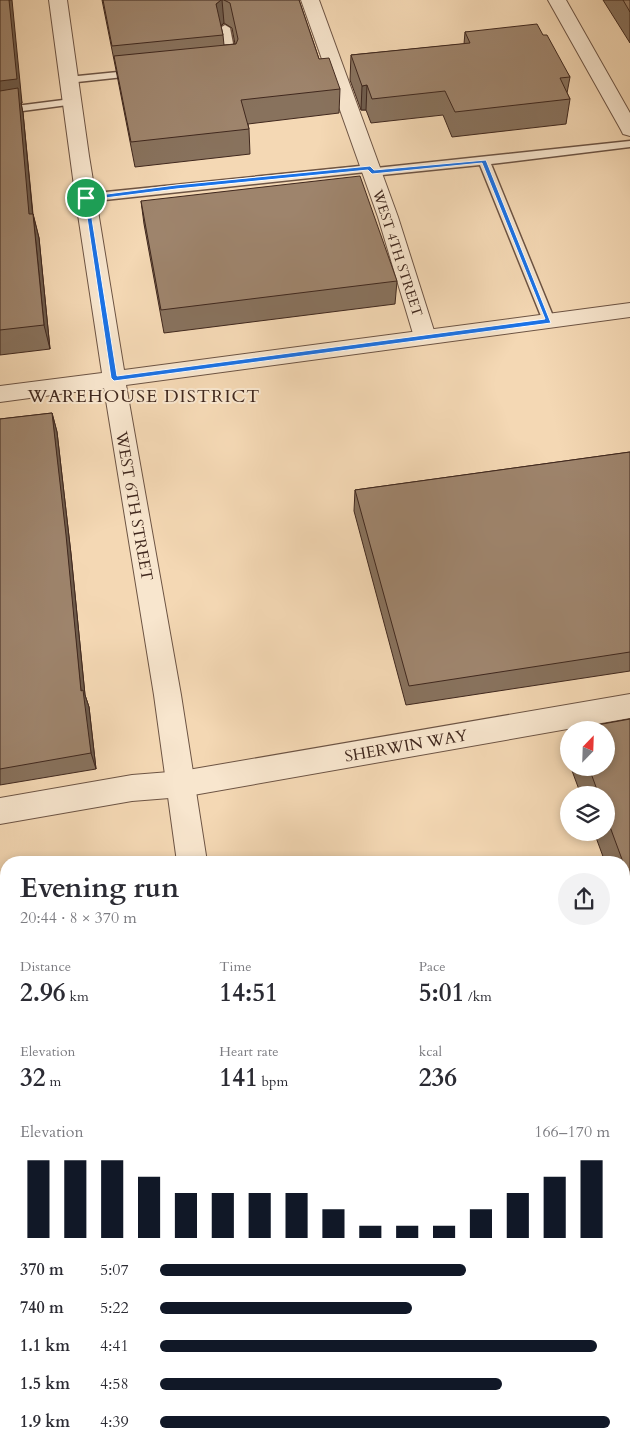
<!DOCTYPE html>
<meta charset="utf-8">
<style>
body{margin:0;font-family:Cardo,serif;background:#f2f2f3;color:#2b2b33;height:100vh;display:flex;flex-direction:column;font-size:19px;white-space:nowrap}
*{box-sizing:border-box;margin:0}
p{font-size:16px;color:#7c7c81}
.icon{flex:none;width:28px;height:28px;fill:none;stroke:currentColor;stroke-width:2;stroke-linecap:round;stroke-linejoin:round}
.map{position:relative;flex:1;overflow:hidden}
.panel{position:absolute;left:0px;top:856px;width:630px;height:594px;display:flex;flex-direction:column;background:#fff;border-radius:20px 20px 0 0;box-shadow:0 2px 8px #0003}
.panel>*{flex:none}
.needle{width:32px;rotate:23deg}
.fabs{position:absolute;left:560px;top:721px;display:grid;gap:10px}
.fabs a{display:grid;place-items:center;width:55px;height:55px;border-radius:50%;background:#fff;box-shadow:0 2px 8px #0003;font-size:25px}
.pin{position:absolute;display:grid;place-items:center;width:42px;height:42px;color:#fff;margin:-21px;border:2px solid #fff;border-radius:50%;box-shadow:0 1px 5px #0007}
.round{display:grid;place-items:center;flex:none;width:52px;height:52px;border-radius:26px;background:#f2f2f3}
.head{display:flex;align-items:center;justify-content:space-between;height:85px;padding:0 20px}
h1{font-size:28px;font-weight:800;line-height:38px}
.figures{display:grid;grid-template-columns:repeat(3,1fr);gap:8px;height:85px;padding:5px 20px}
.figures div{display:grid;align-content:center}
.figures b{font-size:25px;font-weight:800}
.figures small{font-size:14px;font-weight:400}
.figures p{font-size:14px}
.chart{height:140px;padding:10px 20px}
.chart p{display:flex;justify-content:space-between}
.chart svg{width:100%;height:90px;margin-top:5px;stroke:#111827;stroke-width:6}
ul{padding:0 20px;list-style:none;font-size:16px}
li{display:grid;grid-template-columns:80px 60px 1fr;align-items:center;height:38px}
li i{height:12px;border-radius:6px;background:#111827}
.map>svg:first-child{display:block}
</style>
<div class="map">
<svg width="630" height="1449" viewBox="0 0 630 1449">
<rect width="100%" height="100%" fill="#f4d8b4"/>
<filter id="stains"><feTurbulence type="fractalNoise" baseFrequency=".004" numOctaves="4"/><feColorMatrix values="0 0 0 0 .2 0 0 0 0 .09 0 0 0 0 .02 0 0 0 .5 -.17"/></filter>
<radialGradient id="worn" r=".72"><stop offset=".6" stop-color="#630" stop-opacity="0"/><stop offset="1" stop-color="#630" stop-opacity=".3"/></radialGradient>
<g fill="none" stroke-linecap="round" stroke-linejoin="round">
<!-- service casing -->
<g stroke="#6d5444" stroke-width="3">
<path id="service" d="M225,25L230,28L237,64L232,67L227,64L220,28Z
M138,70L142,71L143,73L142,75L68,83L63,80L68,77Z
M71,99L75,100L76,102L75,104L0,114V108Z
M630,141V147L491,164L555,321L549,325L543,321L480,165L372,176L366,172L86,202L80,198L86,194L370,165L376,168Z"/>
</g>
<!-- minor casing -->
<g stroke="#6d5444" stroke-width="2">
<path id="minor" d="M301,0H319L398,217L436,337L433,342L425,344L417,342L414,337L378,217Z
M630,694V718L182,797L132,801L0,824V798L132,775L182,771Z"/>
</g>
<!-- tertiary casing -->
<g stroke="#6d5444" stroke-width="2">
<path id="tertiary" d="M49,0H67L89,156L124,370L630,303V317L126,385L181,695L207,862H177L154,695L104,388L0,402V386L102,373L77,208Z
M548,0H566L630,113V136L623,134L621,130Z
M272,1444H311L313,1449H274Z
M538,1444H576L575,1449H537Z"/>
</g>
<!-- primary casing -->
<g stroke="#40281e" stroke-width="2">
<path id="primary" d="M630,1298V1334L624,1335V1299Z
M6,1403V1441L0,1442V1404Z
M118,1444H163L161,1449H116Z"/>
</g>
<!-- service -->
<use href="#service" fill="#f8e6ce" fill-rule="evenodd"/>
<!-- minor -->
<use href="#minor" fill="#f8e6ce" fill-rule="evenodd"/>
<!-- tertiary -->
<use href="#tertiary" fill="#f8e6ce" fill-rule="evenodd"/>
<!-- primary -->
<use href="#primary" fill="#f4d8b4" fill-rule="evenodd"/>
</g>
<!-- wall -->
<path fill="#88725d" stroke="#40281e" fill-rule="evenodd" d="M0,0L22,103H21L23,113L33,214L39,238L50,349L0,355Z
M102,0H299L319,59L340,89L339,113L248,124L249,129L250,154L135,167L116,70ZM224,23L232,28L235,44L224,45L223,35L221,26Z
M603,0H630V43Z
M465,32L543,35L570,77L567,93L570,99L566,124L452,137L443,115L371,123L366,110H361L350,80L351,55L464,44Z
M141,201L397,281L395,304L164,333L144,224Z
M52,413L57,432L71,554L85,695L89,707L96,769L0,785V419Z
M630,452V671L406,705L354,511L355,490Z
M630,719V934L624,917V862H605L594,832H606V795H581L571,768H606V730H574L575,729Z
M569,745V761L566,753Z
M0,1170L1,1185L6,1184V1312L0,1313Z"/>
<!-- shaded-wall -->
<path fill="#6f5c4c" stroke="#40281e" d="M9,0H12L22,103H21L23,113L35,239L0,106V81Z
M221,0H222L224,23L218,28L216,4Z
M367,85L366,110H361L362,86Z
M33,214L39,238L50,349L44,325Z
M52,413L57,432L71,554L85,695L89,707L96,769L91,753L81,691Z"/>
<!-- building -->
<path fill="#9e846c" stroke="#40281e" d="M0,0H9L17,79L0,81Z
M103,0H221L216,4L223,35L112,46Z
M224,0H299L319,59L329,58L340,89L241,100L249,129L131,142L114,56L236,44L238,39L230,3Z
M623,0H630V12Z
M537,24L543,35H547L570,77L560,78L570,99L455,112L445,91L372,99L367,85L362,86L351,55L470,43L465,32Z
M18,88L29,214H33L44,325L0,330V91Z
M360,176L397,281L161,310L141,201Z
M52,413L66,535L81,691L83,690L91,753L0,769V419Z
M630,452V652L409,686L355,490Z
M630,719V881L606,816V795H599L589,768H606V730H575V729Z
M6,1184V1304L0,1306V1185Z"/>
<!-- route -->
<path fill="#1a73e8" stroke="#fff" fill-rule="evenodd" d="M486,160L551,323L114,381L111,378L84,197L176,185L370,166L374,170ZM482,163L545,319L117,376L89,200L176,189L368,170L372,174Z"/>
<g text-anchor="middle" stroke-width="4" stroke-linejoin="round" paint-order="stroke">
<!-- far-street labels -->
<g font-size="14" fill="#40281e" stroke="#f8e6ce">
<text transform="translate(398 253) rotate(72)" y="5">WEST 4TH STREET</text>
</g>
<!-- street labels -->
<g font-size="16" fill="#40281e" stroke="#f8e6ce">
<text transform="translate(135 506) rotate(80)" y="6">WEST 6TH STREET</text>
<text transform="translate(406 745) rotate(-10)" y="6">SHERWIN WAY</text>
</g>
<!-- neighbourhood labels -->
<g font-size="18" letter-spacing="1" fill="#40281e" stroke="#f8e6ce">
<text x="144" y="402">WAREHOUSE DISTRICT</text>
</g>
</g>
<rect width="100%" height="100%" filter="url(#stains)"/>
<rect width="100%" height="100%" fill="url(#worn)"/>
</svg>
<div class="fabs">
<a><svg class="needle" viewBox="-14 -14 28 28"><path d="M0-13l5 13h-10z" fill="#e53935"/><path d="M0 13l5-13h-10z" fill="#7c7c81"/></svg></a>
<a><svg class="icon" aria-label="layers" viewBox="0 0 24 24"><path d="M12 4l9 5-9 5-9-5zM3 14l9 5 9-5"/></svg></a>
</div>
<div class="pin" style="left:86px;top:198px;background:#1e9e55"><svg class="icon" aria-label="arrive" viewBox="0 0 24 24"><path d="M6 21V4h12l-3 4 3 4H6"/></svg></div>
<section class="panel">
<div class="head"><div><h1>Evening run</h1><p>20:44 · 8 × 370 m</p></div><a class="round"><svg class="icon" aria-label="share" viewBox="0 0 24 24"><path d="M12 15V3M7 8l5-5 5 5M5 13v7h14v-7"/></svg></a></div>
<div class="figures">
<div><p>Distance</p><b>2.96<small> km</small></b></div>
<div><p>Time</p><b>14:51</b></div>
<div><p>Pace</p><b>5:01<small> /km</small></b></div>
</div>
<div class="figures">
<div><p>Elevation</p><b>32<small> m</small></b></div>
<div><p>Heart rate</p><b>141<small> bpm</small></b></div>
<div><p>kcal</p><b>236</b></div>
</div>
<div class="chart"><p><span>Elevation</span>166–170 m</p>
<svg viewBox="0 0 160 44" preserveAspectRatio="none"><path d="M5 44V6M15 44V6M25 44V6M35 44V14M45 44V22M55 44V22M65 44V22M75 44V22M85 44V30M95 44V38M105 44V38M115 44V38M125 44V30M135 44V22M145 44V14M155 44V6"/></svg>
</div>
<ul>
<li><b>370 m</b>5:07<i style="width:68%"></i></li>
<li><b>740 m</b>5:22<i style="width:56%"></i></li>
<li><b>1.1 km</b>4:41<i style="width:97%"></i></li>
<li><b>1.5 km</b>4:58<i style="width:76%"></i></li>
<li><b>1.9 km</b>4:39<i style="width:100%"></i></li>
</ul>
</section>
</div>
